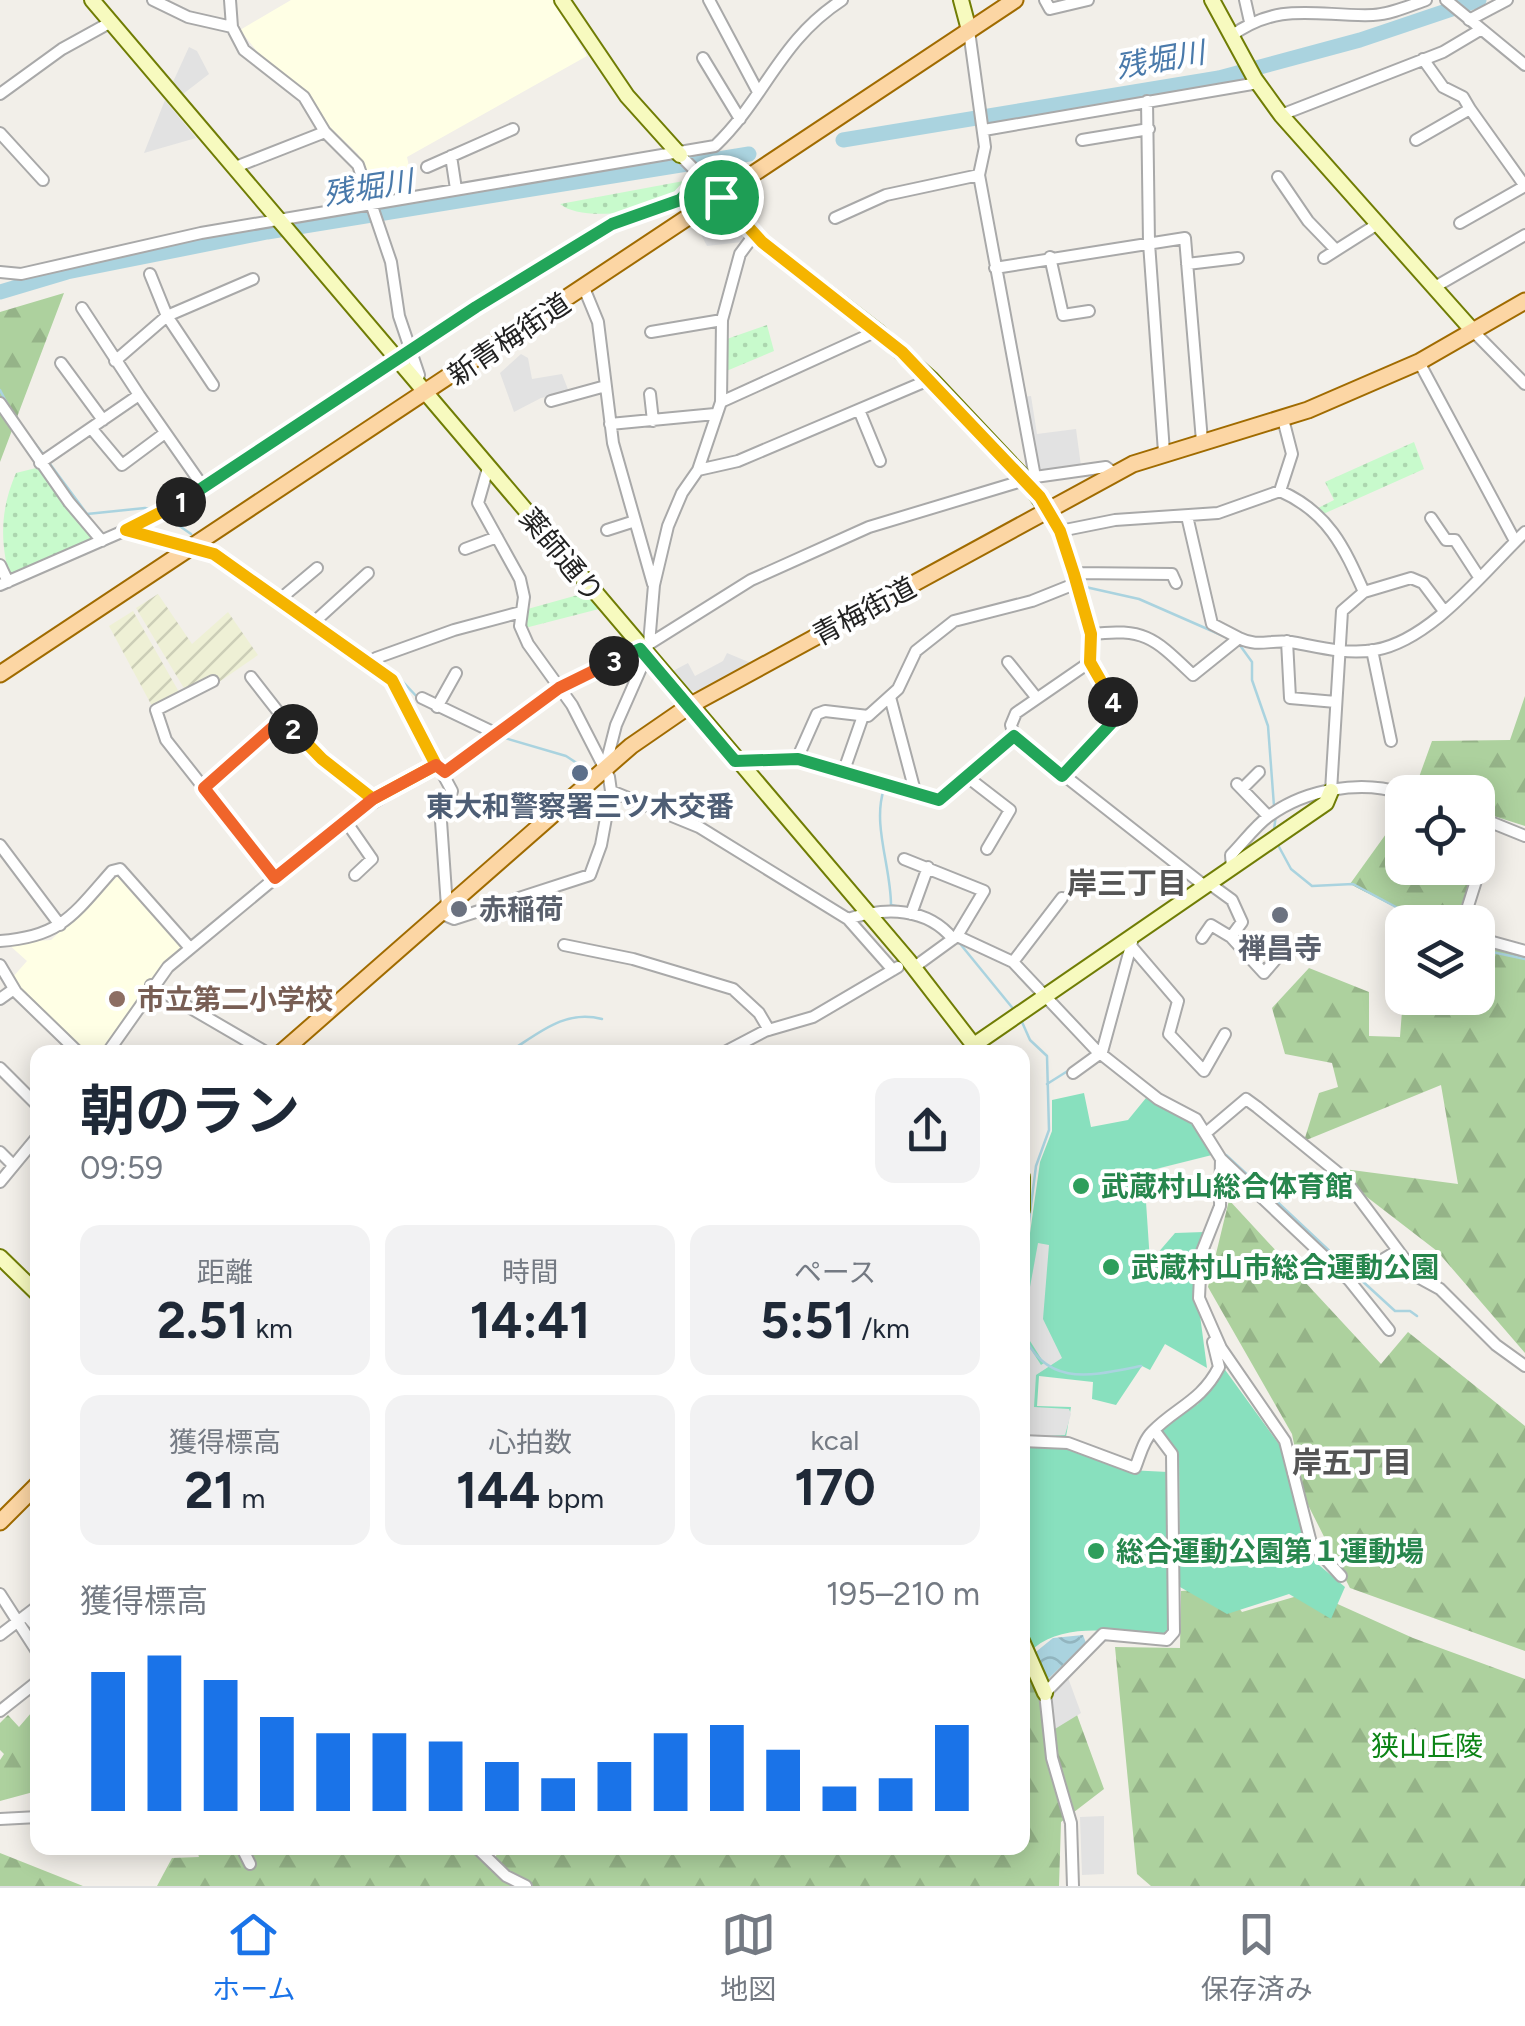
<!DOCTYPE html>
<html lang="ja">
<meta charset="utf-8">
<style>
body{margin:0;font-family:Figtree,"Noto Sans JP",sans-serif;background:#f2f2f3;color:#1f2937;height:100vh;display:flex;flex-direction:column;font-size:38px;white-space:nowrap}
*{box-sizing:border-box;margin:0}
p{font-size:32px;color:#747a83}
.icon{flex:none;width:55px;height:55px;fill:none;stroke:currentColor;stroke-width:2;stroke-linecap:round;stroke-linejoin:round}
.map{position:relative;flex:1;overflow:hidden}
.details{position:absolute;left:30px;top:1045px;width:1000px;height:810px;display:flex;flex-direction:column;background:#fff;border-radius:20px;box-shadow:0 5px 25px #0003}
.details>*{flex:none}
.buttons{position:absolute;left:1385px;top:775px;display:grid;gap:20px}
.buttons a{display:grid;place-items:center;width:110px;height:110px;border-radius:20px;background:#fff;box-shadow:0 5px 25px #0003;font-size:50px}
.pin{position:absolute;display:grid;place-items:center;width:85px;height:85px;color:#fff;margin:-42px;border:5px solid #fff;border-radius:50%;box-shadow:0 2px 10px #0007}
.km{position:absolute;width:50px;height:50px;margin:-25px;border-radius:50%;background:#222;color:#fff;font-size:28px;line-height:50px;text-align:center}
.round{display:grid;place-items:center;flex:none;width:105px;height:105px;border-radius:20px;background:#f2f2f3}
.summary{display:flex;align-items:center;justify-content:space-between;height:170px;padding:0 50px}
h1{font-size:55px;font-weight:700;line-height:75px}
.figures{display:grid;grid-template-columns:repeat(3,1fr);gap:15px;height:170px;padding:10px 50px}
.figures div{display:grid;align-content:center;border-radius:20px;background:#f2f2f3;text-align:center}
.figures b{font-size:50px;font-weight:700}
.figures small{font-size:28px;font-weight:400}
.figures p{font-size:28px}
.chart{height:280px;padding:20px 50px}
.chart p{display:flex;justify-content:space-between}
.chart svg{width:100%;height:180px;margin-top:10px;stroke:#1a73e8;stroke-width:6}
.menu{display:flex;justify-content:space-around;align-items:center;height:140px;border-top:2px solid #e0e1e3;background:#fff;font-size:28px;color:#747a83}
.menu a{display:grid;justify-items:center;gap:5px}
.menu .selected{color:#1a73e8}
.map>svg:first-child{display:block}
</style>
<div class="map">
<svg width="1525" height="1886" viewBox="0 0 1525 1886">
<defs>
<pattern id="farmland-furrows" width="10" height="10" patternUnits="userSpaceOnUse" patternTransform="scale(2.5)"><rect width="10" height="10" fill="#eef0d5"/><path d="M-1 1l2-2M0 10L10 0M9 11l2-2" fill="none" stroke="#ccceb7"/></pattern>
<pattern id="forest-firs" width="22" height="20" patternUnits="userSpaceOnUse" patternTransform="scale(2.5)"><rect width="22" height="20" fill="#add19e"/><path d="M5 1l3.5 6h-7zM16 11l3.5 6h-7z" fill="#95b388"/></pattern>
<pattern id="park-dots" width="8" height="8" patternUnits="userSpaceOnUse" patternTransform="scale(2.5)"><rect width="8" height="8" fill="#c8facc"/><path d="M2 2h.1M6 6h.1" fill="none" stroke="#acd6af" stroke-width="1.8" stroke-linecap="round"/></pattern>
<pattern id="water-waves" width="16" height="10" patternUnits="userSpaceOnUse" patternTransform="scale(2.5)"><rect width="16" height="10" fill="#aad3df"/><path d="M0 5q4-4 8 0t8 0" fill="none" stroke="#92b5bf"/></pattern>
</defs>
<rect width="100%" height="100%" fill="#f2efe9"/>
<!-- education -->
<path fill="#ffffe5" d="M291,0H552L587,56L407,157L414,190L373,196L358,154L327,124L309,92L264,60L240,30Z
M120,874L184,948L151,980L104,1052H83L18,989L12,978L27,961L7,943L51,940Z"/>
<!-- farmland -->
<path fill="url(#farmland-furrows)" d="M158,594L192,644L228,612L258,655L219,682L215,678L185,690L136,608Z
M133,611L179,692L153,708L109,626Z"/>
<!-- forest -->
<path fill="url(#forest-firs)" d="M64,293L0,462V312Z
M1525,696V826L1478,811V792L1414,791L1432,741L1510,740Z
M1391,827L1402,832V868H1475L1455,922H1408V914L1350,884Z
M1478,941L1525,955V1353L1437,1251L1350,1184L1344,1169L1458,1184L1441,1085L1304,1141L1319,1093L1338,1087L1332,1063L1285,1054L1272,1008L1309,968L1369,992V1036L1400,1037L1403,998H1478Z
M1229,1200L1381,1364L1408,1332L1525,1426V1651L1350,1588L1305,1499L1292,1434L1208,1287Z
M1224,1588L1242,1612L1311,1592L1413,1638L1525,1679V1886H1151L1137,1874L1115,1647L1180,1648L1181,1591Z
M1023,1645L1046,1684L1065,1682L1104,1789L1061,1822L1059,1886H157L172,1858L199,1857L196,1848H473L491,1862L502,1848H1022Z
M37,1706V1791L0,1801V1760L4,1754L0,1750V1723L8,1715L19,1727Z
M0,1853L83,1886H0Z"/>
<!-- park -->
<path fill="url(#park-dots)" d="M689,180C677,210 585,225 560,204Z
M767,325L774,351L724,372V340Z
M1414,442L1424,469L1321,515L1314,510L1334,500L1325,482Z
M40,467L95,540L10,579C0,541 0,510 16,473Z
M585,593L599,609L525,628L524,610Z"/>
<!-- pitch -->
<path fill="#88e0be" d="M1084,1093L1091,1127L1128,1120L1146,1098L1195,1126L1216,1154L1144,1172L1150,1262L1175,1233L1204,1232L1194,1270L1207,1368L1165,1344L1150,1370L1142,1366L1116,1405L1092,1399L1093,1382L1039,1376L1037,1406L1071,1407L1066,1437H1023V1283L1040,1162L1052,1131V1100Z
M1223,1367L1281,1447L1313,1560L1345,1587L1331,1619L1289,1594L1227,1614L1180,1587L1179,1454L1157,1433L1198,1404Z
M1023,1444L1067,1445L1128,1470L1168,1472L1171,1631L1165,1637C1123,1633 1068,1620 1034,1648L1023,1630Z"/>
<!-- parking -->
<path fill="#e2e2e2" d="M189,47L197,51L209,74L183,94L173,82Z
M165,100L196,138L144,153Z
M717,213L728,214L746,237L742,242L707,246L697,227Z
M521,354L528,358L532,379L562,374L569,392L541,398L514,412L500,373Z
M1031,396L1037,434L1076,429L1081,466L1038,474L1023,397Z
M727,653L751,663L701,692L685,689L671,672L688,663L695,676L723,661Z
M1038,1243L1049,1245L1043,1319L1062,1358L1036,1375L1034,1407L1069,1409L1071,1414L1065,1435L1030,1437L1023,1435V1337L1041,1365L1044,1363L1023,1330V1287H1030Z
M1067,1675L1081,1713L1050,1732L1043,1702Z
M1104,1816V1874L1082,1875L1080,1817Z"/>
<!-- water -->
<path fill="url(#water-waves)" d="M1083,1635L1086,1643L1048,1679L1032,1655L1053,1638Z"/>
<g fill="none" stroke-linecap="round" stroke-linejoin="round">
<!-- stream -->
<path stroke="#aad3df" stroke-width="2.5" d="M0,390L10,409
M26,432L43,454
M47,460L87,514L145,508L157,511
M168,518L191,534
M222,553L281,594
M1081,586L1139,599L1228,638
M288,599L313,618
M1239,644L1252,662V680L1268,726L1274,806
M377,662L391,669L419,699
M443,714L472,727
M498,736L566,756L589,771
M884,789C872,824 891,867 891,905L901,907
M1274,830L1276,814
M1278,845L1291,869L1312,886L1353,884L1424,922
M957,940L1015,1011
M1478,949L1525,959
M1022,1022L1030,1040L1047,1056L1049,1130L1036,1166L1022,1276
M509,1052C539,1033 565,1009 602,1019
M1047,1084L1074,1067
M1226,1155L1265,1191
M1271,1196L1353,1273
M1359,1278L1395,1311H1410L1417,1316
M1022,1331C1045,1388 1090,1376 1141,1366"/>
<!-- river -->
<path stroke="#aad3df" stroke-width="15" d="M843,140L1219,78L1360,40L1479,0
M0,292L67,272L267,232L749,154"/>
<!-- street casing -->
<g stroke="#a9a9a9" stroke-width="14">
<path id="street" d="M153,0L188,17L232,27
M230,0L232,27L244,50L304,97L325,132L358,165L391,262L399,316L419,375L416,383
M709,0L758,92
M1045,0L1050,9L1088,0
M1245,0L1250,22
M1446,0L1525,65
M1469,20L1507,0
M969,31L985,147L979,175L1035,477
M1231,36C1281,0 1318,17 1373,15C1391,14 1409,6 1426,0
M703,58L740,119
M1423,59L1443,87L1463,97L1470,109
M0,94L62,49L111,22
M1147,101L1149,243L1164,452
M1281,115L1443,52L1480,30
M984,130L1258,83
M0,133L43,180
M1082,140L1149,129
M1416,140L1470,109L1525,186
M680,155L721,197
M451,156L456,189
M427,167L513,129
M233,168L325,132
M1278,177L1308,221L1336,250
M835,218L886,195L979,175
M1460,223L1525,186
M1050,257L1063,315L1089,311
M1324,258L1376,225
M1187,264L1238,258
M995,268L1185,238L1202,441
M0,272L21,274L201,233L715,146C766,97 779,41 842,0
M150,274L167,316L213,385
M584,288L598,322L613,443L653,584
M1433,288L1525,235
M82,308L139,395
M1473,331L1525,384
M651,332L722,320
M115,361L167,316L253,279
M1419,362L1515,541
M61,363L103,420
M650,394L653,421
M551,401L602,387
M721,402L877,331
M0,403L69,502L102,541
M859,410L880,461
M610,424L715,414
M91,428L122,465L165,433
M40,463L139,395L204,488
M698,470L738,461L931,379
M1280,491L1292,454L1283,419
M1048,511L1060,531L1074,573L1091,634L1090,662L1120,715L1062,776
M1187,516L1212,624L1239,638
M1431,518L1446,540H1455L1479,577
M607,530L635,521
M127,531L214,553L392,680L452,791L441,821L447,907
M1060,531L1115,520L1218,513L1280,491C1328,512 1344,547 1364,592L1342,611L1331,791
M465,549L497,537
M0,565L8,582
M1074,573L1172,574L1176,583
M0,585L165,513L475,307L612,225L680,200L701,176
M1364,592L1411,578L1423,583L1444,611
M279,600L317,568
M312,624L368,573
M1091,634C1146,628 1154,638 1193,675L1239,638C1259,648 1270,639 1291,642C1318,647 1347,655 1375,650C1432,640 1485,570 1525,532
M1287,641L1290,698L1336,702
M649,644L654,585L668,526L682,493L698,470L721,402L722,320L740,254L754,235
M1372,650L1391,741
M1008,662L1036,697
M1090,662L1016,713L1011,725L1014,736L1206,887
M370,666L376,658L454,630L521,612
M251,677L283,718
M213,681L156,710L166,740L275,878
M890,697L916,795
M422,698L495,733
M437,707L456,673
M797,759L817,714L825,711L868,716L898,689L916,651L954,621L1032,601L1077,583
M736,761L797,759L939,799L1014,736
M605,768L616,725L646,657
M445,772L559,687L649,644L751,580L869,527L1035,477L1106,467L1114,473
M843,773L863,716
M966,776L1010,810L987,849
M1237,784L1268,816
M204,789L283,718L322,759L373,799
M1242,789L1259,772
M611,791L699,827L848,919L893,970
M1478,817L1525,836
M345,820L372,859L355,875
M0,845L60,925
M904,859L984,891L957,936L913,968
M1232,869L1231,855C1243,843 1255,826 1269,816C1306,789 1360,780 1402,793
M1210,884L1232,900L1242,922L1231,937L1264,973L1287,946
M440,913L454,919L590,875L601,845L611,791L609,777L572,705L528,644L520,626L524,597L520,579L478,503L488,468
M911,914L928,867
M848,919C885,907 927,907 953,939
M1463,922L1481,865L1488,821
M957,936L1013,962L1096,1050L1158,1099L1196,1119L1221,1159L1349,1280L1389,1330
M1202,938L1211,925L1231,937
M1478,938L1525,951
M0,941C61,937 74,914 112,871L120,869L190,948
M564,945L633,959L733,989L759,1013L769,1030
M1131,946L1178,1001L1169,1034L1204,1071L1225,1034
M1013,962L1062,898
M0,965L16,992L78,1052
M151,985L266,1052
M0,999L14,989
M108,1052L168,967L345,820L435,765
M725,1052L765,1031L813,1017L898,967
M0,1068L38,1106
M1073,1073L1102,1052L1132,942
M1207,1132L1246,1099L1257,1107L1343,1177L1418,1277L1440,1289L1496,1345L1525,1366
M0,1152L13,1165
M1221,1159L1220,1206L1201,1254L1199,1298L1221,1348L1285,1441L1311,1543L1341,1576
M0,1182L38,1136
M1264,1197L1283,1183
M1349,1280L1397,1251
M1022,1441L1068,1443L1135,1468C1140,1456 1143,1441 1152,1432C1176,1407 1201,1402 1219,1367L1213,1342
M0,1594L38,1653
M26,1615L38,1629
M0,1635L38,1606
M0,1711L38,1681
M0,1819L38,1817
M242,1848L250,1864
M477,1848L506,1876L526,1886
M1073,1886L1071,1823L1052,1758L1045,1693L1103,1634L1167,1640L1174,1632L1172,1454L1154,1430"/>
</g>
<!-- secondary casing -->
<g stroke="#707d05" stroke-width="18">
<path id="secondary" d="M92,0L908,960L979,1052
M562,0L627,96L680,155
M961,0L969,30
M1212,0L1255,79L1281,115L1473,331
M721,197L762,242L877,331L931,379L1026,480L1048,511
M974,1045L1326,803L1331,791
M1022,1177V1210
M0,1257L38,1294
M1022,1641L1045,1693"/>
</g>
<!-- primary casing -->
<g stroke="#a06b00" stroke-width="19">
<path id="primary" d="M0,674L1015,0
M282,1052L631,746L689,706L1133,464L1308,410L1419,362L1525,301
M0,1522L38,1484"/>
</g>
<!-- street -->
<use href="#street" stroke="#fff" stroke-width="10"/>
<!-- secondary -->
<use href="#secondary" stroke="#f7fabf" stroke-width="14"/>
<!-- primary -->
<use href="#primary" stroke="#fcd6a4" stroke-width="15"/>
</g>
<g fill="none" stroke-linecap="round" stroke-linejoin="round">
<!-- split-1 casing -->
<g stroke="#fff" stroke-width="20">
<path id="split-1" d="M181,502L476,307L612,224L680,200L702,176L721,197"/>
</g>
<!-- split-2 casing -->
<g stroke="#fff" stroke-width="20">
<path id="split-2" d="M181,502L126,530L214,554L392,680L436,765L373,799L322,759L293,729"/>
</g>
<!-- split-3 casing -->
<g stroke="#fff" stroke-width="20">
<path id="split-3" d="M293,729L283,718L204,788L275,878L373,799L436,765L445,772L559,688L614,661"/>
</g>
<!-- split-4 casing -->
<g stroke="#fff" stroke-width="20">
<path id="split-4" d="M614,661L640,649L735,761L798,759L939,800L1014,736L1062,776L1120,714L1113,702"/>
</g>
<!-- split-5 casing -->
<g stroke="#fff" stroke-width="20">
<path id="split-5" d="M721,197L762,242L902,352L1040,497L1060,531L1074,574L1091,634L1090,662L1113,702"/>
</g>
<!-- split-1 -->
<use href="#split-1" stroke="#22a559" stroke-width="12"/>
<!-- split-2 -->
<use href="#split-2" stroke="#f5b400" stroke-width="12"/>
<!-- split-3 -->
<use href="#split-3" stroke="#f0652b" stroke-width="12"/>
<!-- split-4 -->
<use href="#split-4" stroke="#22a559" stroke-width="12"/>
<!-- split-5 -->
<use href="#split-5" stroke="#f5b400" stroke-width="12"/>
</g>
<!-- markers -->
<circle fill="#5c6f8a" stroke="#fff" stroke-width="4" cx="580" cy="773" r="10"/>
<g fill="#6b7280" stroke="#fff" stroke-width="4">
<circle cx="459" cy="909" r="10"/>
<circle cx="1280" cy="915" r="10"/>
</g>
<circle fill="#8d6e63" stroke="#fff" stroke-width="4" cx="117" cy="999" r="10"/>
<g fill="#2e9e5b" stroke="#fff" stroke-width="4">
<circle cx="1081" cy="1186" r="10"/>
<circle cx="1111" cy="1267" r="10"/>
<circle cx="1096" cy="1551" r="10"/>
</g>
<g text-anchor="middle" stroke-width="8" stroke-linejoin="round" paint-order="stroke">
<!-- street labels -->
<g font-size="28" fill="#222" stroke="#fff">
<text transform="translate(509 339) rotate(-34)" y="10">新青梅街道</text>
<text transform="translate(562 555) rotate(50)" y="10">薬師通り</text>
<text transform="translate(864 611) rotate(-28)" y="10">青梅街道</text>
</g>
<!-- service labels -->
<g font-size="28" font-weight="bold" fill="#4e5e75" stroke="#fff">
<text x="580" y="816">東大和警察署三ツ木交番</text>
</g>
<!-- worship labels -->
<g font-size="28" font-weight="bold" fill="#5b616d" stroke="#fff" text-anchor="start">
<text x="479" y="919">赤稲荷</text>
<text x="1280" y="958" text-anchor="middle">禅昌寺</text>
</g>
<!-- education labels -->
<g font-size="28" font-weight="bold" fill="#785e54" stroke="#fff" text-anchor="start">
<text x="137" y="1009">市立第二小学校</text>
</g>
<!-- leisure labels -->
<g font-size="28" font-weight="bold" fill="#27864d" stroke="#fff" text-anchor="start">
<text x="1101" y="1196">武蔵村山総合体育館</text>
<text x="1131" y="1277">武蔵村山市総合運動公園</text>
<text x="1116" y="1561">総合運動公園第１運動場</text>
</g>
<!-- park labels -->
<g font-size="28" fill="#0c8416" stroke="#fff">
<text x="1427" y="1756">狭山丘陵</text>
</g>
<!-- water labels -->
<g font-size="30" font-style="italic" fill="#4a7aab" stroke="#fff">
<text transform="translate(1160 60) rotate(-10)" y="10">残堀川</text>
<text transform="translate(368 188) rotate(-9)" y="10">残堀川</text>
</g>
<!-- neighbourhood labels -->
<g font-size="30" font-weight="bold" fill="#555" stroke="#fff">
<text x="1127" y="894">岸三丁目</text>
<text x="1352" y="1473">岸五丁目</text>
</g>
</g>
</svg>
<div class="buttons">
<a><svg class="icon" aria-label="locate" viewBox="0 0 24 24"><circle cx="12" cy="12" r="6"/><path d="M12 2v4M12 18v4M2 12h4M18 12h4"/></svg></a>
<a><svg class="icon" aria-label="layers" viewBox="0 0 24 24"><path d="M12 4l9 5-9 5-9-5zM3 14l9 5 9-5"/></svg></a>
</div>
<div class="pin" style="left:721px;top:197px;background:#1e9e55"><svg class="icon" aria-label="arrive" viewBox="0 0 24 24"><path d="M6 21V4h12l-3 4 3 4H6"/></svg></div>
<b class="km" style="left:181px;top:502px">1</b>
<b class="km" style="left:293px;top:729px">2</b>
<b class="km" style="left:614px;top:661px">3</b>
<b class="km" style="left:1113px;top:702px">4</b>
<section class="details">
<div class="summary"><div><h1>朝のラン</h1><p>09:59</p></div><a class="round"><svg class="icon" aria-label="share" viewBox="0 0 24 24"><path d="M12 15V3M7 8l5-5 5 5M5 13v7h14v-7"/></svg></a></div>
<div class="figures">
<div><p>距離</p><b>2.51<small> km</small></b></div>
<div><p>時間</p><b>14:41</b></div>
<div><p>ペース</p><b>5:51<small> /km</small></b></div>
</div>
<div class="figures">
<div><p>獲得標高</p><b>21<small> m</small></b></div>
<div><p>心拍数</p><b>144<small> bpm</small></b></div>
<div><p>kcal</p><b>170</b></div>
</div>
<div class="chart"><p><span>獲得標高</span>195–210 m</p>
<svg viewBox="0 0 160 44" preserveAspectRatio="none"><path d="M5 44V10M15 44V6M25 44V12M35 44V21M45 44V25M55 44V25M65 44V27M75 44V32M85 44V36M95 44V32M105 44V25M115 44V23M125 44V29M135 44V38M145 44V36M155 44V23"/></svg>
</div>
</section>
</div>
<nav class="menu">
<a class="selected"><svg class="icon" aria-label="home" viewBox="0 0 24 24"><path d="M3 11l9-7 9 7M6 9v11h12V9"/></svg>ホーム</a>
<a><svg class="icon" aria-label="map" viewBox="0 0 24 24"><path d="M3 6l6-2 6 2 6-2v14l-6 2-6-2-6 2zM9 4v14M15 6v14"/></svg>地図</a>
<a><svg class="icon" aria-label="saved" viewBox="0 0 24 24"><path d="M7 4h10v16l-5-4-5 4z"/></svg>保存済み</a>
</nav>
